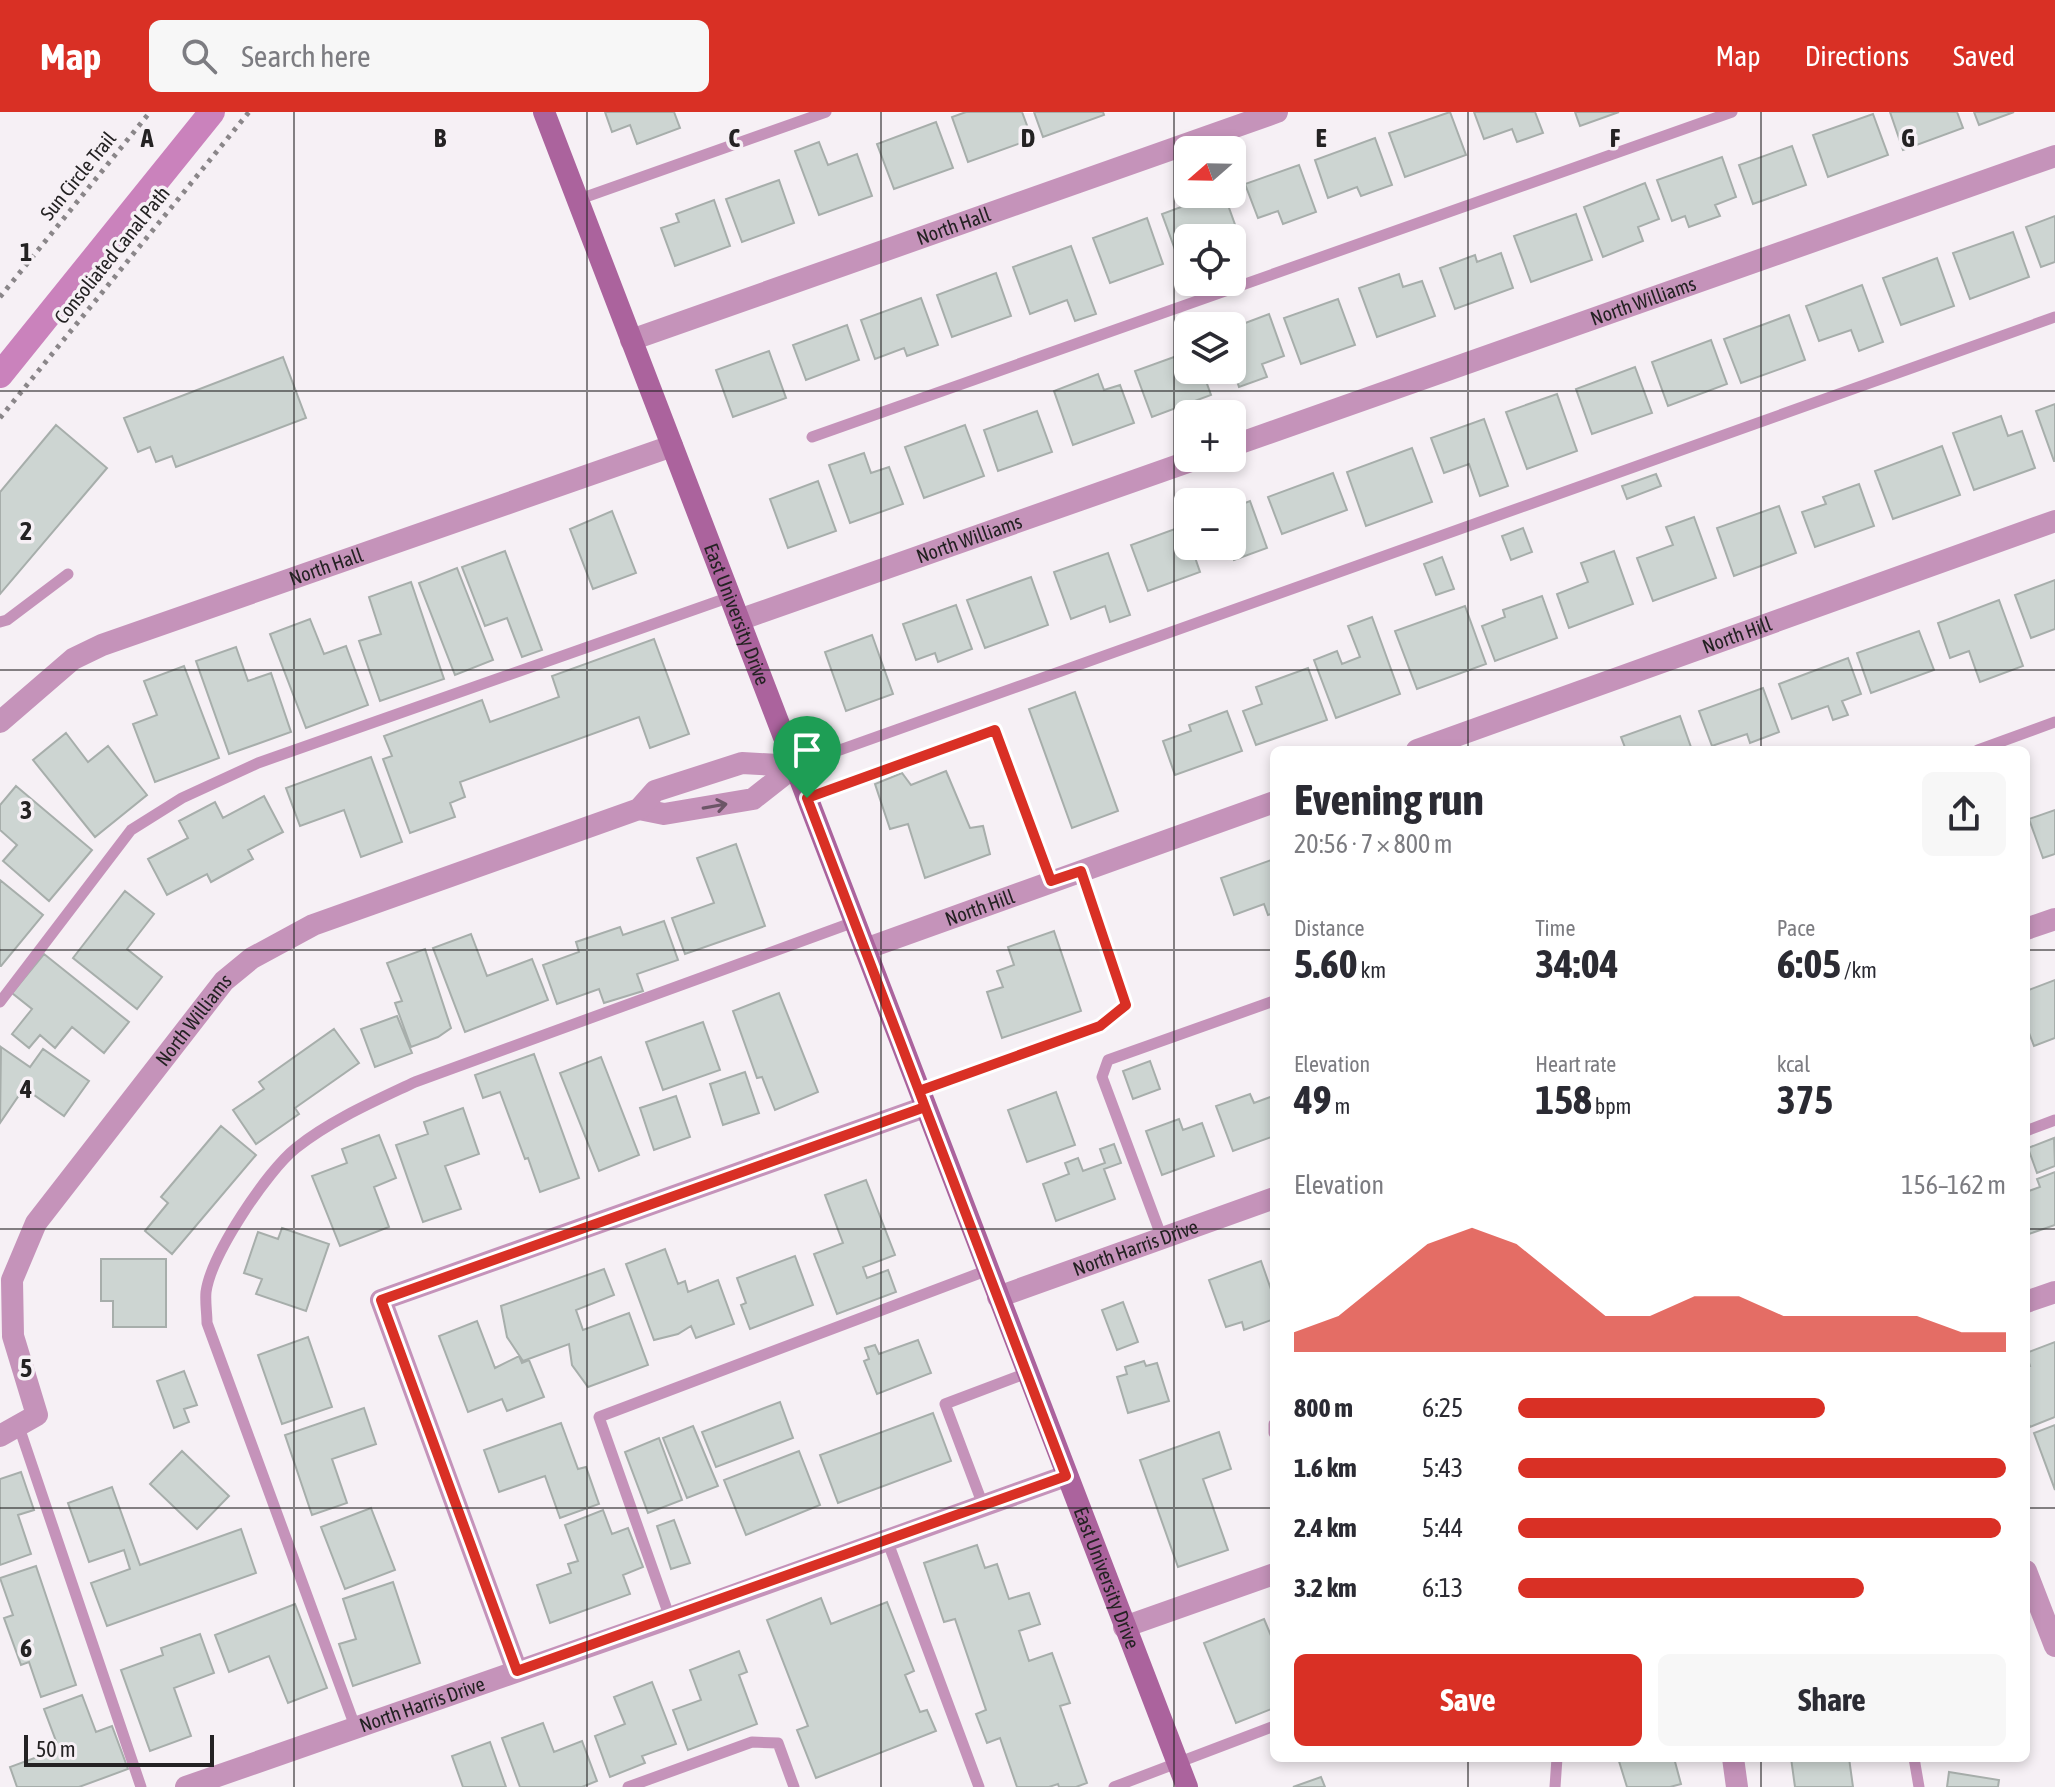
<!DOCTYPE html>
<meta charset="utf-8">
<style>
body{margin:0;font-family:"Asap Condensed",sans-serif;background:#f7f7f7;color:#2b2b33;height:100vh;display:flex;flex-direction:column;font-size:30px;white-space:nowrap}
*{box-sizing:border-box;margin:0}
p{font-size:26px;color:#7c7c81}
.icon{flex:none;width:44px;height:44px;fill:none;stroke:currentColor;stroke-width:2;stroke-linecap:round;stroke-linejoin:round}
.map{position:relative;flex:1;overflow:hidden}
.panel{position:absolute;left:1270px;top:634px;width:760px;height:1016px;display:flex;flex-direction:column;background:#fff;border-radius:12px;box-shadow:0 4px 12px #0003}
.panel>*{flex:none}
.needle{width:52px;rotate:250deg}
.fabs{position:absolute;left:1174px;top:24px;display:grid;gap:16px}
.fabs a{display:grid;place-items:center;width:72px;height:72px;border-radius:12px;background:#fff;box-shadow:0 4px 12px #0003;font-size:40px}
.scale{position:absolute;left:24px;bottom:20px;width:190px;box-sizing:border-box;padding-left:8px;border:4px solid #242223;border-top:0;font-size:22px;line-height:28px;white-space:nowrap;color:#242223;-webkit-text-stroke:6px #f6f0f5;paint-order:stroke}
.pin{position:absolute;display:grid;place-items:center;width:68px;height:68px;color:#fff;margin:-82px -34px;border-radius:50% 50% 50% 0;rotate:-45deg;box-shadow:0 0 8px #0007}
.pin .icon{rotate:45deg}
.round{display:grid;place-items:center;flex:none;width:84px;height:84px;border-radius:12px;background:#f7f7f7}
.head{display:flex;align-items:center;justify-content:space-between;height:136px;padding:0 24px}
h1{font-size:44px;font-weight:700;line-height:60px}
.metrics{display:grid;grid-template-columns:repeat(3,1fr);gap:12px;height:136px;padding:8px 24px}
.metrics div{display:grid;align-content:center}
.metrics b{font-size:40px;font-weight:700}
.metrics small{font-size:22px;font-weight:400}
.metrics p{font-size:22px}
.chart{height:224px;padding:16px 24px}
.chart p{display:flex;justify-content:space-between}
.chart svg{width:100%;height:144px;margin-top:8px;fill:#d93025;opacity:.7}
.action{display:flex;gap:16px;margin-top:auto;padding:16px 24px}
.action a{flex:1;height:92px;border-radius:12px;background:#d93025;color:#fff;font-size:32px;font-weight:700;line-height:92px;text-align:center}
.action a+a{background:#f7f7f7;color:#2b2b33}
ul{padding:0 24px;list-style:none;font-size:26px}
li{display:grid;grid-template-columns:128px 96px 1fr;align-items:center;height:60px}
li i{height:20px;border-radius:10px;background:#d93025}
header{display:flex;align-items:center;gap:48px;box-sizing:border-box;height:112px;padding:0 40px;background:#d93025;color:#fff}
header strong{font-size:38px}
nav{display:flex;gap:44px;margin-inline-start:auto;font-size:28px}
.search{width:560px;height:72px;background:#f7f7f7;display:flex;align-items:center;gap:20px;box-sizing:border-box;padding:0 28px;border-radius:12px;color:#7c7c81;font-size:30px}
.map>svg:first-child{display:block}
</style>
<header>
<strong>Map</strong>
<div class="search"><svg class="icon" aria-label="search" viewBox="0 0 24 24"><circle cx="10" cy="10" r="6"/><path d="M15 15l6 6"/></svg>Search here</div>
<nav><a>Map</a><a>Directions</a><a>Saved</a></nav>
</header>
<div class="map">
<svg width="2055" height="1675" viewBox="0 0 2055 1675">
<rect width="100%" height="100%" fill="#f6f0f5"/>
<g fill="none" stroke-linecap="round" stroke-linejoin="round">
<!-- canal -->
<path stroke="#ca82bc" stroke-width="26" d="M0,263L212,0"/>
</g>
<!-- building -->
<path fill="#cdd5d2" stroke="#a7aeab" stroke-width="2" d="M605,0H674L680,16L637,32L630,13L612,20Z
M966,0H1022L1032,27L968,50L952,5Z
M1034,0H1103L1104,3L1043,25Z
M1450,0L1466,43L1405,65L1389,21Z
M1474,0H1535L1543,21L1517,30L1512,17L1484,27Z
M1575,0H1619L1580,14Z
M1890,0H1957L1963,16L1903,38Z
M1974,0H2014L1979,13Z
M1873,2L1888,43L1828,65L1813,23Z
M936,10L953,56L894,77L877,32Z
M1375,26L1392,73L1361,84L1357,75L1328,86L1315,48Z
M819,30L828,53L857,42L872,84L819,103L795,39Z
M1792,34L1806,73L1753,92L1739,53Z
M1722,45L1736,85L1715,93L1720,104L1689,115L1685,104L1672,109L1657,68Z
M1299,53L1316,100L1283,112L1278,99L1258,106L1245,72Z
M779,68L794,111L742,130L726,87Z
M1645,71L1659,107L1638,115L1643,129L1603,145L1584,95Z
M1216,82H1224L1238,121L1224,126H1188V139L1177,143L1162,102Z
M714,88L730,134L675,154L661,116L679,110L676,102Z
M1576,102L1592,148L1531,170L1514,124Z
M2055,104V150L2041,155L2026,115Z
M1147,106L1163,152L1110,171L1093,126Z
M2013,120L2029,165L1970,187L1953,141Z
M1071,134L1096,202L1075,209L1067,188L1030,202L1013,155Z
M1501,141L1513,176L1455,197L1440,156L1475,143L1477,150Z
M1937,146L1954,194L1901,213L1883,166Z
M996,161L1011,204L952,225L937,183Z
M1399,162L1403,175L1422,169L1435,204L1377,225L1359,176Z
M1862,173L1883,230L1859,239L1851,218L1819,229L1806,194Z
M921,186L938,233L907,244L904,236L875,247L861,208Z
M1338,187L1355,233L1301,252L1284,206Z
M1269,202L1284,244L1262,252L1267,265L1239,275L1235,263L1221,268L1217,258H1232V216Z
M1789,203L1805,248L1741,271L1724,227Z
M847,213L859,248L806,268L793,233Z
M1711,228L1727,272L1668,294L1652,250Z
M769,239L786,286L733,305L716,258Z
M1188,240V258H1202L1211,283L1152,305L1135,259Z
M283,245L306,306L176,355L172,344L156,350L150,335L138,340L124,306Z
M1635,255L1652,301L1592,322L1576,277Z
M1098,262L1104,278L1120,273L1134,311L1073,333L1054,279Z
M1557,282L1577,339L1527,357L1506,300Z
M2055,292V349H2054L2036,299Z
M1037,299L1052,340L998,359L984,318Z
M2001,304L2008,324L2022,319L2035,356L1974,378L1953,321Z
M1484,307L1508,374L1480,384L1469,352L1444,361L1431,326Z
M56,313L107,356L0,482V380Z
M965,313L984,364L924,386L905,335Z
M1942,334L1960,383L1893,407L1875,359Z
M1412,336L1432,390L1366,414L1347,360Z
M864,341L871,361L889,355L903,392L850,411L829,353Z
M1333,361L1347,398L1282,422L1268,385Z
M1656,362L1661,374L1627,387L1622,374Z
M818,369L836,419L788,436L770,387Z
M1859,372L1874,414L1815,435L1802,400L1826,392L1823,385Z
M1250,389L1267,436L1234,448L1229,436L1208,444L1204,434H1232V396Z
M1779,394L1796,441L1734,464L1717,416Z
M612,399L636,461L593,477L570,417Z
M1694,405L1716,466L1653,489L1637,446L1673,433L1666,415Z
M1183,414L1188,434H1191L1200,460L1148,479L1131,433Z
M1523,416L1532,440L1511,448L1502,424Z
M505,439L542,538L522,545L507,506L485,514L462,455Z
M1614,439L1633,492L1569,516L1557,482L1588,470L1581,451Z
M1108,441L1130,503L1110,510L1105,494L1071,507L1054,460Z
M1442,445L1454,477L1436,483L1424,452Z
M457,456L493,548L455,563L419,471Z
M1031,465L1048,513L985,536L967,488Z
M2055,468V517L2031,526L2015,483Z
M411,470L444,567L380,589L359,529L381,522L369,485Z
M1542,484L1557,526L1495,549L1482,514L1505,505L1503,498Z
M1999,488L2023,554L1980,570L1969,539L1950,546L1938,511Z
M956,493L972,537L938,550L935,541L916,548L903,512Z
M1465,494L1486,552L1417,577L1395,519Z
M1372,505L1400,582L1336,606L1314,548L1337,539L1342,552L1360,545L1348,514Z
M310,507L324,542L346,534L368,593L306,616L270,522Z
M1919,519L1934,558L1871,581L1857,541Z
M872,523L893,582L846,599L825,540Z
M654,527L689,622L650,636L639,605L460,670L465,685L450,691L455,705L410,721L383,647L392,644L384,624L482,588L490,610L559,585L552,564Z
M236,535L248,569L271,561L291,620L229,642L196,549Z
M1848,546L1861,582L1842,589L1848,603L1833,608L1828,594L1792,607L1779,572Z
M184,554L219,646L155,670L133,612L157,603L144,569Z
M1308,556L1327,608L1256,633L1243,599L1262,592L1256,575Z
M1763,576L1779,620L1750,631L1747,622L1712,634L1699,599Z
M1075,580L1118,699L1072,716L1029,597Z
M1227,599L1242,639L1175,663L1163,629L1191,619L1189,613Z
M1680,604L1692,638H1626L1621,625Z
M66,621L88,650L108,634L147,683L95,725L33,648Z
M371,645L402,730L361,745L344,698L300,714L286,676Z
M946,659L970,716L983,714L990,742L925,766L908,712L890,717L875,672L902,661L911,673Z
M16,674L92,738L49,789L3,749L17,733L0,718V693Z
M264,684L283,720L248,738L253,747L211,770L207,762L167,783L148,747L188,726L179,709L215,690L223,706Z
M2055,698V742L2043,746L2029,707Z
M736,732L765,814L685,842L672,806L714,791L697,746Z
M1274,747V801L1268,803L1264,792L1234,803L1221,766Z
M0,768L43,803L1,854H0Z
M125,779L154,802L127,837L162,865L137,897L73,846Z
M664,809L678,848L637,862L643,879L604,891L599,877L557,892L543,853L579,840L576,830L620,815L623,823Z
M1054,819L1081,899L1002,926L987,880L1003,875L997,859L1014,853L1008,835Z
M471,822L487,864L532,847L548,888L465,920L433,836Z
M425,837L451,916L438,925L411,935L395,891L402,889L387,851Z
M44,842L129,910L104,941L72,915L55,936L40,923L29,936L12,922L32,897L12,881Z
M2055,868V926L2034,934L2026,913V879Z
M779,881L818,980L775,998L762,965L757,966L733,899Z
M397,904L412,941L375,955L361,917Z
M703,910L720,958L663,978L646,930Z
M334,917L359,951L295,996L299,1002L256,1032L233,998L264,977L259,970Z
M1,935L30,955L43,937L89,969L64,1004L24,976L0,1011Z
M534,942L579,1066L540,1080L528,1046L525,1047L500,980L483,986L475,963Z
M601,945L639,1043L599,1059L560,961Z
M1150,949L1160,977L1133,987L1123,959Z
M745,960L759,1001L723,1013L710,972Z
M1056,980L1075,1033L1027,1050L1008,998Z
M1250,982L1254,991L1273,984L1274,1024L1233,1039L1216,994Z
M676,984L690,1025L654,1038L640,996Z
M463,996L479,1042L445,1054L461,1097L423,1110L396,1033L428,1022L424,1010Z
M1179,1007L1183,1018L1202,1011L1214,1044L1162,1063L1146,1019Z
M221,1014L256,1043L172,1142L145,1119L168,1091L161,1085Z
M379,1023L396,1066L374,1075L389,1115L340,1134L312,1064L347,1051L342,1037Z
M2054,1026L2055,1054L2037,1061L2028,1036Z
M1114,1032L1121,1051L1104,1057L1115,1087L1056,1109L1043,1072L1069,1062L1065,1051L1078,1046L1083,1059L1105,1051L1100,1037Z
M2055,1060V1113L2026,1123V1080L2040,1075L2037,1067Z
M866,1068L895,1143L863,1155L867,1166L888,1158L896,1180L837,1202L814,1142L843,1131L825,1083Z
M282,1116L329,1132L306,1199L256,1182L262,1167L244,1161L258,1120L278,1127Z
M665,1137L678,1172L685,1169L688,1180L718,1168L734,1212L696,1226L691,1214L678,1222L654,1228L626,1152Z
M795,1144L813,1193L750,1217L741,1193L746,1191L737,1166Z
M101,1147H166V1215H113V1189H101Z
M1261,1149L1274,1186V1207L1244,1218L1242,1210L1226,1215L1209,1168Z
M604,1157L614,1183L576,1198L583,1218L629,1201L648,1253L588,1275L572,1253L569,1232L523,1249L507,1225L501,1194Z
M1123,1190L1138,1230L1117,1238L1102,1198Z
M477,1209L495,1256L519,1244L522,1251L529,1248L544,1285L507,1299L502,1287L468,1300L439,1224Z
M308,1225L332,1295L282,1312L258,1243Z
M918,1228L931,1261L877,1282L864,1249L869,1247L865,1236L875,1233L879,1242Z
M2055,1230V1305L2030,1315L2026,1304V1255L2030,1254L2026,1241Z
M1144,1249L1146,1254L1157,1251L1169,1289L1128,1301L1117,1265L1127,1262L1125,1255Z
M184,1259L197,1293L184,1297L189,1310L174,1316L157,1269Z
M780,1290L793,1326L716,1355L702,1320Z
M364,1296L376,1332L332,1347L347,1391L312,1403L285,1323Z
M933,1301L951,1349L838,1391L820,1343Z
M561,1311L578,1357L586,1355L599,1392L560,1406L545,1364L499,1380L484,1338Z
M2055,1313V1378L2034,1321Z
M693,1314L718,1374L687,1386L663,1326Z
M1219,1320L1231,1357L1203,1367L1228,1438L1178,1455L1140,1348Z
M659,1326L682,1388L648,1401L625,1340Z
M182,1339L229,1384L197,1417L150,1372Z
M799,1339L820,1393L746,1423L724,1368Z
M21,1360L34,1398L18,1403L31,1442L0,1453V1367Z
M112,1375L140,1453L241,1417L256,1461L107,1514L91,1471L130,1457L124,1438L89,1450L68,1391Z
M371,1396L395,1458L345,1477L321,1415Z
M603,1398L612,1422L628,1416L643,1455L623,1463L630,1482L550,1511L537,1473L571,1461L568,1452L578,1449L565,1413Z
M674,1408L690,1451L671,1457L657,1414Z
M977,1433L985,1456L997,1452L1009,1487L1029,1481L1040,1512L1019,1519L1029,1549L1052,1541L1070,1591L1060,1594L1087,1671L1076,1675H1059L1058,1672L1049,1675H1017L1000,1626L987,1631L976,1602L986,1598L955,1507L944,1510L924,1451Z
M36,1454L76,1573L41,1585L29,1550L21,1553L4,1506L13,1503L0,1466Z
M393,1470L420,1551L353,1574L339,1532L356,1527L343,1487Z
M821,1486L831,1512L887,1490L914,1559L905,1563L920,1600L927,1598L936,1619L816,1666L797,1618L808,1614L767,1508Z
M295,1492L327,1576L288,1591L269,1544L229,1560L215,1523Z
M1264,1507L1274,1531V1596L1236,1611L1204,1531Z
M200,1522L214,1561L174,1576L191,1624L150,1639L121,1558L163,1543L161,1536Z
M739,1539L747,1560L739,1563L757,1612L688,1638L673,1598L701,1588L690,1558Z
M652,1570L676,1632L642,1644L645,1651L610,1665L595,1624L625,1612L614,1585Z
M82,1583L96,1620L112,1614L128,1657L79,1675H17L10,1655L59,1637L44,1597Z
M543,1611L554,1640L582,1629L597,1669L582,1675H520L502,1626Z
M490,1630L506,1675H463L452,1644Z
M1618,1646H1674L1681,1672L1670,1675H1627Z
M1791,1646H1849L1853,1675H1795Z
M1949,1660L1999,1668L1998,1675H1947Z
M1321,1665L1325,1675H1293Z"/>
<g fill="none" stroke-linecap="round" stroke-linejoin="round">
<!-- path -->
<path stroke="#8a8689" stroke-width="5" stroke-dasharray="4 6" stroke-linecap="butt" d="M0,185L150,0
M0,306L249,0"/>
<!-- service -->
<path stroke="#c593ba" stroke-width="11" d="M577,88L826,0
M812,325L1732,0
M0,510L7,508L68,462
M1978,638L2055,610
M795,654L2055,205
M807,686L995,618L1051,769
M0,890L131,718L182,686L258,651L730,485
M919,979L1100,914L1126,893L1081,759
M2026,1019L2055,1008
M1162,1126L1102,965L1108,948L1274,889
M1274,1312V1321
M19,1315L141,1675
M983,1393L945,1292L1027,1261
M887,1428L979,1675
M670,1506L599,1305L988,1158
M356,1617L207,1211C207,1201 205,1190 206,1180C211,1143 267,1059 296,1036C331,1008 375,989 415,970L854,810
M1914,1646L1919,1675
M628,1675L752,1630L778,1631L794,1675
M1114,1675L1274,1614
M1555,1675L1557,1646"/>
<!-- minor -->
<g stroke="#c593ba" stroke-width="22">
<path id="s1" d="M631,228L1277,0"/>
<path id="s2" d="M1232,334L2055,44"/>
<path id="s3" d="M739,508L1199,346"/>
<path id="s4" d="M0,610L73,547L102,533L672,334"/>
<path id="s5" d="M1417,638L2055,409"/>
<path d="M639,697L664,702L753,687L795,654"/>
<path d="M2026,817L2055,807"/>
<path id="s6" d="M865,837L1274,690"/>
<path id="s7" d="M998,1185L1274,1086"/>
<path d="M2026,1190L2055,1180"/>
<path id="s8" d="M0,1324L37,1303L13,1224L12,1168L36,1111L224,869L252,846L313,813L639,697L655,679L742,651L795,654"/>
<path d="M2026,1459L2055,1534"/>
<path d="M1124,1515L1274,1462"/>
<path d="M517,1559L381,1188L925,995"/>
<path d="M1733,1646L1737,1675"/>
<path id="s9" d="M186,1675L670,1506L1066,1364"/>
</g>
<!-- secondary -->
<path stroke="#ab639d" stroke-width="22" id="s10" d="M544,0L1187,1675"/>
</g>
<!-- one-way arrows -->
<defs><path id="oneway-shaft" d="M-6 0H5M1.5-3L5.5 0L1.5 3" fill="none" stroke-width="1.6" stroke-linecap="round" stroke-linejoin="round" transform="scale(2)"/></defs>
<use stroke="#6c5567" href="#oneway-shaft" transform="translate(715 694) rotate(-10)"/>
<g fill="none" stroke-linecap="round" stroke-linejoin="round">
<!-- route casing -->
<g stroke="#fff" stroke-width="16">
<path id="route" d="M807,686C844,784 882,881 919,979L925,995L1066,1364L517,1559L381,1188L925,995L919,979L1100,914L1126,893L1081,759L1051,769L995,618L807,686"/>
</g>
<!-- route -->
<use href="#route" stroke="#d93025" stroke-width="10"/>
</g>
<!-- grid -->
<path fill="none" stroke="#242223" stroke-width="2" stroke-opacity="0.55" d="M294,0V1675M587,0V1675M881,0V1675M1174,0V1675M1468,0V638M1761,0V638M0,279H2055M0,558H2055M0,838H1274M2026,838H2055M0,1117H1274M2026,1117H2055M0,1396H1274M2026,1396H2055M1468,1646V1675M1761,1646V1675"/>
<g text-anchor="middle" stroke-width="7" stroke-linejoin="round" paint-order="stroke">
<!-- street labels -->
<g font-size="20" fill="#242223" stroke="#f6f0f5">
<text transform="translate(78 64) rotate(-51)" y="7">Sun Circle Trail</text>
<text dy="7" stroke="none"><textPath href="#s1" startOffset="342">North Hall</textPath></text>
<text transform="translate(112 143) rotate(-51)" y="7">Consoliated Canal Path</text>
<text dy="7" stroke="none"><textPath href="#s2" startOffset="436">North Williams</textPath></text>
<text dy="7" stroke="none"><textPath href="#s3" startOffset="244">North Williams</textPath></text>
<text dy="7" stroke="none"><textPath href="#s4" startOffset="366">North Hall</textPath></text>
<text dy="7" stroke="none"><textPath href="#s10" startOffset="538">East University Drive</textPath></text>
<text dy="7" stroke="none"><textPath href="#s5" startOffset="340">North Hill</textPath></text>
<text dy="7" stroke="none"><textPath href="#s6" startOffset="122">North Hill</textPath></text>
<text dy="7" stroke="none"><textPath href="#s8" startOffset="500">North Williams</textPath></text>
<text dy="7" stroke="none"><textPath href="#s7" startOffset="146">North Harris Drive</textPath></text>
<text dy="7" stroke="none"><textPath href="#s10" startOffset="1570">East University Drive</textPath></text>
<text dy="7" stroke="none"><textPath href="#s9" startOffset="250">North Harris Drive</textPath></text>
</g>
</g>
<g font-size="26" text-anchor="middle" font-weight="bold" fill="#242223" stroke="#f6f0f5" stroke-width="7" stroke-linejoin="round" paint-order="stroke">
<text x="147" y="35">A</text>
<text x="440" y="35">B</text>
<text x="734" y="35">C</text>
<text x="1028" y="35">D</text>
<text x="1321" y="35">E</text>
<text x="1615" y="35">F</text>
<text x="1908" y="35">G</text>
<text x="26" y="149">1</text>
<text x="26" y="428">2</text>
<text x="26" y="707">3</text>
<text x="26" y="986">4</text>
<text x="26" y="1265">5</text>
<text x="26" y="1545">6</text>
</g>
</svg>
<div class="fabs">
<a><svg class="needle" viewBox="-14 -14 28 28"><path d="M0-13l5 13h-10z" fill="#e53935"/><path d="M0 13l5-13h-10z" fill="#7c7c81"/></svg></a>
<a><svg class="icon" aria-label="locate" viewBox="0 0 24 24"><circle cx="12" cy="12" r="6"/><path d="M12 2v4M12 18v4M2 12h4M18 12h4"/></svg></a>
<a><svg class="icon" aria-label="layers" viewBox="0 0 24 24"><path d="M12 4l9 5-9 5-9-5zM3 14l9 5 9-5"/></svg></a>
<a>+</a>
<a>−</a>
</div>
<div class="scale">50 m</div>
<div class="pin" style="left:807px;top:686px;background:#1e9e55"><svg class="icon" aria-label="arrive" viewBox="0 0 24 24"><path d="M6 21V4h12l-3 4 3 4H6"/></svg></div>
<section class="panel">
<div class="head"><div><h1>Evening run</h1><p>20:56 · 7 × 800 m</p></div><a class="round"><svg class="icon" aria-label="share" viewBox="0 0 24 24"><path d="M12 15V3M7 8l5-5 5 5M5 13v7h14v-7"/></svg></a></div>
<div class="metrics">
<div><p>Distance</p><b>5.60<small> km</small></b></div>
<div><p>Time</p><b>34:04</b></div>
<div><p>Pace</p><b>6:05<small> /km</small></b></div>
</div>
<div class="metrics">
<div><p>Elevation</p><b>49<small> m</small></b></div>
<div><p>Heart rate</p><b>158<small> bpm</small></b></div>
<div><p>kcal</p><b>375</b></div>
</div>
<div class="chart"><p><span>Elevation</span>156–162 m</p>
<svg viewBox="0 0 160 44" preserveAspectRatio="none"><path d="M0 44V38L10 33L20 22L30 11L40 6L50 11L60 22L70 33L80 33L90 27L100 27L110 33L120 33L130 33L140 33L150 38L160 38V44z"/></svg>
</div>
<ul>
<li><b>800 m</b>6:25<i style="width:63%"></i></li>
<li><b>1.6 km</b>5:43<i style="width:100%"></i></li>
<li><b>2.4 km</b>5:44<i style="width:99%"></i></li>
<li><b>3.2 km</b>6:13<i style="width:71%"></i></li>
</ul>
<div class="action"><a>Save</a><a>Share</a></div>
</section>
</div>
